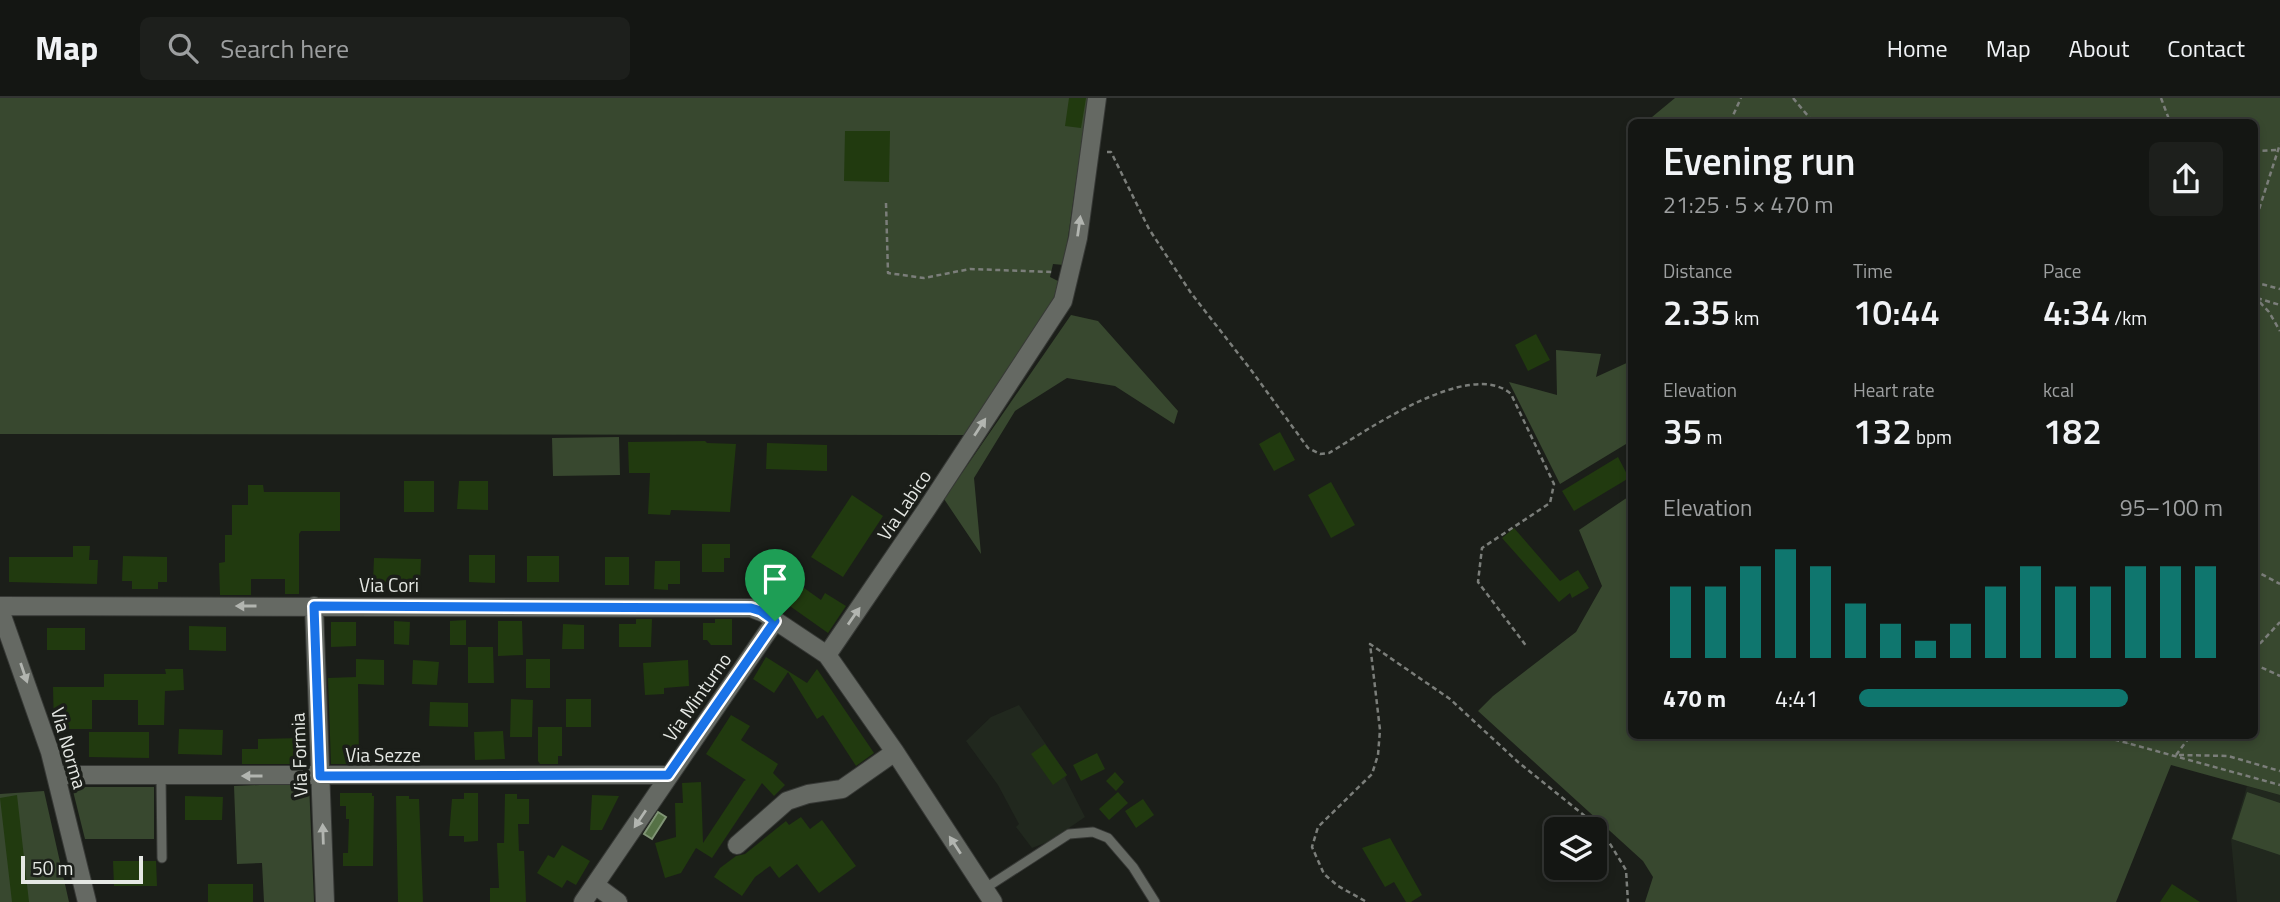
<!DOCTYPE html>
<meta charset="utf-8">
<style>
body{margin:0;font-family:"Titillium Web",sans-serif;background:#1d1f1c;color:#f1f3f6;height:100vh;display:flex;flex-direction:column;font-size:26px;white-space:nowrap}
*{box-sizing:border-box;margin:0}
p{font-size:23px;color:#9d9fa0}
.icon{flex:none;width:38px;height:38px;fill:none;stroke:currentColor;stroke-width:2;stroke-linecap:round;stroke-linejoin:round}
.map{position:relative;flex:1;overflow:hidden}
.sheet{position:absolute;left:1628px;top:21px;width:630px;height:620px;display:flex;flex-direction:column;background:#141613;border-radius:10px;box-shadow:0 4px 10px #0003,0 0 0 2px #333533}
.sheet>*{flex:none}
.tools{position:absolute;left:1544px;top:719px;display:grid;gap:14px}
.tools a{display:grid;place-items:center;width:63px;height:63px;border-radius:10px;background:#141613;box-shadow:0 4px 10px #0003,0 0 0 2px #333533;font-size:35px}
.scale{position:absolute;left:21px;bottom:18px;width:122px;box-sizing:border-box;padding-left:7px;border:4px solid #e5e8e4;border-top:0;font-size:19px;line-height:24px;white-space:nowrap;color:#e5e8e4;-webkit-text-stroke:5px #1b1e19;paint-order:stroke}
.pin{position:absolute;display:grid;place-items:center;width:60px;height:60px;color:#fff;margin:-72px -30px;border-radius:50% 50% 50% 0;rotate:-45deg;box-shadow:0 0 7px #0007}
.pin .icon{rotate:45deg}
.round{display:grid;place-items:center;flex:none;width:74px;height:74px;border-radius:10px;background:#1d1f1c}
.summary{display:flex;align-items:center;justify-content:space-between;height:119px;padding:0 35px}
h1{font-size:38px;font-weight:600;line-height:52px}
.stats{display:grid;grid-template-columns:repeat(3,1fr);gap:10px;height:119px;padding:7px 35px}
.stats div{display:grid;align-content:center}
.stats b{font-size:35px;font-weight:600}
.stats small{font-size:19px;font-weight:400}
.stats p{font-size:19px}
.chart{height:196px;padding:14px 35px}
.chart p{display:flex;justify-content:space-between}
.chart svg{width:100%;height:126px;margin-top:7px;stroke:#0f766e;stroke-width:6}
ul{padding:0 35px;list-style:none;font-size:23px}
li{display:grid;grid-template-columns:112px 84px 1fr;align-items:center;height:52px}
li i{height:18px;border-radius:9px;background:#0f766e}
header{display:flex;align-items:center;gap:42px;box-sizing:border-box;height:98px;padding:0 35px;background:#141613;border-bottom:2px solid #333533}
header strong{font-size:33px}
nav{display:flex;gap:38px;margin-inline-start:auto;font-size:24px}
.search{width:490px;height:63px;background:#1d1f1c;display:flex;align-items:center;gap:18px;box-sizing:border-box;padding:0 24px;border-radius:10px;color:#9d9fa0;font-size:26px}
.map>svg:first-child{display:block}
</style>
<header>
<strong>Map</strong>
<div class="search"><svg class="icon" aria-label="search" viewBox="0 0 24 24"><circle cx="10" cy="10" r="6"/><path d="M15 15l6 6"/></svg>Search here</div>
<nav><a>Home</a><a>Map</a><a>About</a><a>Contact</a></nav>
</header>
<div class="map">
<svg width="2280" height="804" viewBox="0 0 2280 804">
<rect width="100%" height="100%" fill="#1b1e19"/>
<!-- built -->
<path fill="#21281e" d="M1019,607L1067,677L1065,680L1085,719L1050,743L1032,750L1016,729L1019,726L998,687L966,643L991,619Z
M2247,688L2280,697V804H2237L2231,741Z"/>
<!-- green -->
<path fill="#38482f" d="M0,0H1088L1064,167L1053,166L1050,179L1060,184L1054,207L967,337L0,336Z
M1675,0H2280V697L2171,667L2116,804H1645L1653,779L1643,763L1478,613L1493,598L1576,534L1602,488L1579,432L1631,397V637H2254V24H1646Z
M1071,217L1098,223L1178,313L1174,326L1115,288L1067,280L1015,313L974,380L981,456L944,401Z
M1556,252L1601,256L1596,279L1631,263V343L1560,386L1509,284L1557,297Z
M619,339L620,377L553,378L552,340Z
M309,685L314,804H264L262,765L237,766L234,688Z
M72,689H154V741H85Z
M44,693L69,804H0V696Z
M2247,694L2280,705V757L2232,741Z"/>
<!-- water -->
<path fill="#557145" stroke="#809575" stroke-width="2" d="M658,714L666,719L652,741L644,736Z"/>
<!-- building -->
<path fill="#213a0f" d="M1069,0H1086L1081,30L1065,28Z
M845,33H890L889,84L844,83Z
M1536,236L1550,262L1528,273L1515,247Z
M1280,334L1295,362L1274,373L1259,346Z
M705,343L707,345L736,346L730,414L671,412L670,417L648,416L650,375H629L628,344Z
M767,345L827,347V373L766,371Z
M1618,359L1629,380L1574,413L1562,393Z
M404,383H434V414H404Z
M459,383H488V412L457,411Z
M1331,384L1355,427L1331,440L1308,397Z
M248,387H263L264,394H340V433H301L299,436V496H285V481H251V497H220L219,465L225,464V437H232V407H248Z
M852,397L883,418L843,479L811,459Z
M1514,430L1560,483L1578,472L1589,490L1572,500L1570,495L1559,504L1502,440Z
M702,446H730V460H724V474H702Z
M73,448H90L89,462H98L97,486L9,484V459H73Z
M469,457H495V485L469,484Z
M123,458L167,459V484H158V491H132V483H122Z
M527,458H559V484H527Z
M605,459H629V487H605Z
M374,460L421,461L420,485L373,484Z
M655,463H680V486H668V492L654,491Z
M783,475L821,502L825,495L846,508L828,535L770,494Z
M636,521H652L651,549H619V526H636Z
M715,521H732V547H711L707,542H703V525H715Z
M466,522V547H450V523Z
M394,523L410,524L409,547L394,546Z
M498,523H522L523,557L498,558Z
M331,524H356V548L331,549Z
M563,526L584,527V551H562Z
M189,528L226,529V553L189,552Z
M47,530H85V552H47Z
M468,549H493L494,585H468Z
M766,559L807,585L817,571L874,655L856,668L823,617L817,621L788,574L774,595L753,581Z
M356,561L384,562V587L358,586L359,666H331L328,580L356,579Z
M526,561H550V590H526Z
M413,562L439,564L437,587L412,586Z
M688,562L689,588L664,590V596L645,597L643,565Z
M165,571H183L184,592L165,593L164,627H138V602H92V631H54L53,589H104V576H166Z
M511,601L533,602L532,639H510Z
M566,601H591V629H566Z
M430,604L468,605V629L429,628Z
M731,617L750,628L741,642L778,666L773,675L785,687L774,698L762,685L712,760L696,750L681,775L665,780L655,745L676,739L675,705H683L682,685L701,684L703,745L744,683L746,682L706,656Z
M538,629H562V658H558V666H540L538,663Z
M179,631L223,632L222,657L178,656Z
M503,633L505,661L475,662L474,634Z
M89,634H149V660L89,659Z
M304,640V666H242V651H258V641Z
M1045,646L1067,677L1053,687L1031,656Z
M1097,655L1105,671L1081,683L1073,667Z
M1115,674L1124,684L1116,693L1106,683Z
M1118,694L1128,705L1109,722L1099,711Z
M340,695H372V698H374L373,768H343V755H348L349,721H346V708H340Z
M464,695H478V743L464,744V738H449L452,701H464Z
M505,696H517V701H529V726H518L519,753H524L526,804H490V790H499L497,745H504Z
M17,697L29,804H12L0,700Z
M592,697L619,698L602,732H590Z
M185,698L223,699L222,722H185Z
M396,698H409V701H419L423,804H398Z
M1143,701L1154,717L1136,730L1125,713Z
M801,719L810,731L822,722L856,768L819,795L797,766L779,780L770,768L755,779L742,798L714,779L720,770L736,758L745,756L786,723L789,727Z
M1390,740L1422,797L1411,804H1406L1394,784L1385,789L1362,750Z
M562,747L590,763L576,787L567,782L562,790L537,775L548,757L554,760Z
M113,763H156L157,788H114Z
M208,786H253V804H208Z
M2172,786L2200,804H2160Z"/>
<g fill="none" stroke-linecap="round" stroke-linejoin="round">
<!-- lane casing -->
<g stroke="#373936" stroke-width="11">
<path id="lane" d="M161,678L162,760
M984,791L1069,736L1093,734L1108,740L1133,769L1155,804"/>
</g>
<!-- street casing -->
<g stroke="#373936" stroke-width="20">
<path id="street" d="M0,508L751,510L764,515L827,557
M314,508L325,804
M0,512L50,654L87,804
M57,677H668
M737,747L787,703L808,696L842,691L895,654
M595,787L618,804
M583,804L775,523
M993,804L895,654L827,557L926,412L1063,203L1078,140L1097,0"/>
</g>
<!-- path -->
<path stroke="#7b7e7a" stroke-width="2.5" stroke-dasharray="5 3.5" stroke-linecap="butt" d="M1793,0L1813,24
M2161,0L2170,24
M1730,24L1741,0
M2254,53L2278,52
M1107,54H1111L1149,131L1191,195L1251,272L1308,350L1320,356L1329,355C1368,332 1470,260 1511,296L1554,386L1550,405L1482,450L1478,484L1527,549
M886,105L888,175L924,180L970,171L1053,174
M2254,127L2280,46
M2254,184L2280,191
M2254,198L2269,214L2280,233
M2257,200L2280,207
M2254,472L2280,486
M2254,552L2280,524
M2254,566L2280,578
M2098,637L2280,687
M2128,637V646
M2176,657L2191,637
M2179,657L2228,658L2280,673
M1365,803L1338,788L1324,776L1312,749L1318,729L1372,676L1378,657L1380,632L1370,546L1450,601L1518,664L1601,731L1626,772L1628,804"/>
<!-- lane -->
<use href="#lane" stroke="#656963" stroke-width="9"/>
<!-- street -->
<use href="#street" stroke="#656963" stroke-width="18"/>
</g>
<!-- one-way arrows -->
<defs><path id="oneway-solid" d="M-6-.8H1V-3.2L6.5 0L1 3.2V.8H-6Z" transform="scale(1.75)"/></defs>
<g fill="#b2b5b0">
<use href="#oneway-solid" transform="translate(1079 128) rotate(-82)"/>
<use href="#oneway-solid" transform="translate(980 329) rotate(-57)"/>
<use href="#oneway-solid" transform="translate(246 508) rotate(-180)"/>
<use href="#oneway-solid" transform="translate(854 518) rotate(-55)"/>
<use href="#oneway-solid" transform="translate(24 575) rotate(71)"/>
<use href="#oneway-solid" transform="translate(252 678) rotate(-180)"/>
<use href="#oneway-solid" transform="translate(640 721) rotate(124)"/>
<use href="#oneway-solid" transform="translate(323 736) rotate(-92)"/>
<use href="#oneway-solid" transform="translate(955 747) rotate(-123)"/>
</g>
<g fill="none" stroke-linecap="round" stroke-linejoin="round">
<!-- route casing -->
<g stroke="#fff" stroke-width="14">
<path id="route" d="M314,508L751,510L761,513L775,523L668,677L320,678Z"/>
</g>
<!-- route -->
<use href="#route" stroke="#1a73e8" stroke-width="9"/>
</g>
<g text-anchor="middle" stroke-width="7" stroke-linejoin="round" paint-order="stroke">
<!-- street labels -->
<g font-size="19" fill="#e5e8e4" stroke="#1b1e19">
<text transform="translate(904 407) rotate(-56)" y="7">Via Labico</text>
<text x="389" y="494">Via Cori</text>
<text transform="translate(697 599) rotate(-55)" y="7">Via Minturno</text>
<text transform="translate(69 650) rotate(74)" y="7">Via Norma</text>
<text transform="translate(299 657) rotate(-92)" y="7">Via Formia</text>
<text x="383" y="664">Via Sezze</text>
</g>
</g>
</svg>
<div class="tools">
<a><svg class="icon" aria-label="layers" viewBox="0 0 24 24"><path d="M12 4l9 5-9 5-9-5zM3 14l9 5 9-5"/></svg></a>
</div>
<div class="scale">50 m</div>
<div class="pin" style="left:775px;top:523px;background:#1e9e55"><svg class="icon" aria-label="arrive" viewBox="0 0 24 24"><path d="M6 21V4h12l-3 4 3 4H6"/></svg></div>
<section class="sheet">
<div class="summary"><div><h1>Evening run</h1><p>21:25 · 5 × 470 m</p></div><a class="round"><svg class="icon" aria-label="share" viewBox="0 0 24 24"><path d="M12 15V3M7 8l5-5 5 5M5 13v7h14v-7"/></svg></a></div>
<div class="stats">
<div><p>Distance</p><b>2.35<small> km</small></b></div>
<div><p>Time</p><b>10:44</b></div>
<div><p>Pace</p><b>4:34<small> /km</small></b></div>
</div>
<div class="stats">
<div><p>Elevation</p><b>35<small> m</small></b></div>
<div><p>Heart rate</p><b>132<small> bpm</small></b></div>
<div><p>kcal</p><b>182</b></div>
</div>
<div class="chart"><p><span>Elevation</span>95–100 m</p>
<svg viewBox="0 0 160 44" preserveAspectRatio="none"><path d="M5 44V19M15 44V19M25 44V12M35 44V6M45 44V12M55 44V25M65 44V32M75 44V38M85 44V32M95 44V19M105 44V12M115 44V19M125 44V19M135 44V12M145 44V12M155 44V12"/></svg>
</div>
<ul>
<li><b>470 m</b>4:41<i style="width:74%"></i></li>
</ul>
</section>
</div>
